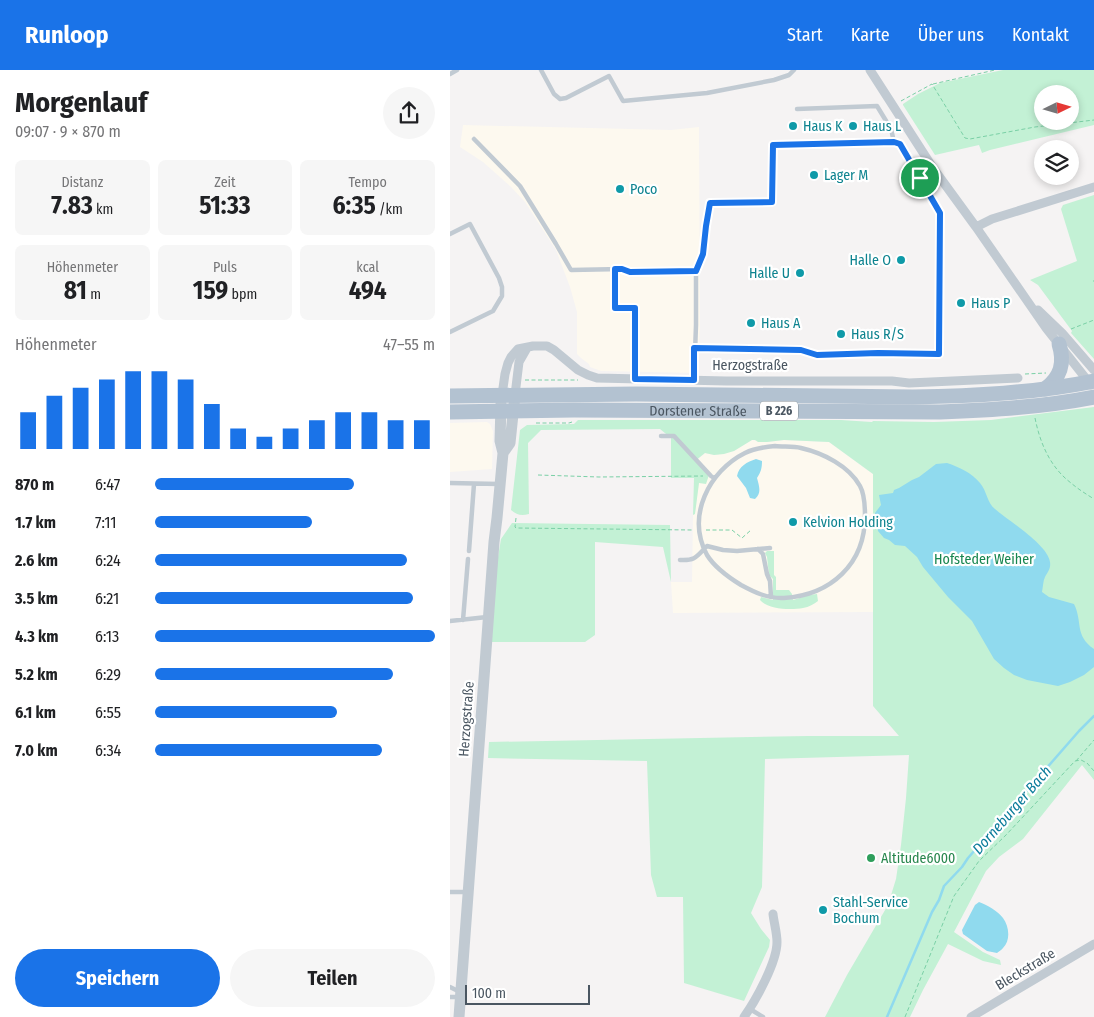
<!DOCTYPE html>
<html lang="de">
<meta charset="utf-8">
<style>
body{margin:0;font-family:"Fira Sans Condensed",sans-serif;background:#f6f6f6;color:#202124;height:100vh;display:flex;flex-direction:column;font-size:19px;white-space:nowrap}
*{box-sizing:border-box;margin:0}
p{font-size:16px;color:#757577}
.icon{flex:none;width:28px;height:28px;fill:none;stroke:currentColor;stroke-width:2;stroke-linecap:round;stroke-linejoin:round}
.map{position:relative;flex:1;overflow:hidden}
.panel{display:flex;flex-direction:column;background:#fff;width:450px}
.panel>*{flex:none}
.needle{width:32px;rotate:85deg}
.buttons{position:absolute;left:584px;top:15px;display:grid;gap:10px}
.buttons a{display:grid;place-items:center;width:45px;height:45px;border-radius:50%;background:#fff;box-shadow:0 2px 8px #0003;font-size:25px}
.scale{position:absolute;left:15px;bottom:12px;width:125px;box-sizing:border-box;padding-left:5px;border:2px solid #4a5661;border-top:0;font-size:14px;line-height:18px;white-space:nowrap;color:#4a5661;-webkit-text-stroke:4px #fff;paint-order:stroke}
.pin{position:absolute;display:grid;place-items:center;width:42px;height:42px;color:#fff;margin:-21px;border:2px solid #fff;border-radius:50%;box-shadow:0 1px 5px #0007}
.round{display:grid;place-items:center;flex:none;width:52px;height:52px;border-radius:26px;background:#f6f6f6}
.overview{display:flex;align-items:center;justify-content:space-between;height:85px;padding:0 15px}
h1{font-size:28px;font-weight:700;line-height:38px}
.metrics{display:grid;grid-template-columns:repeat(3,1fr);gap:8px;height:85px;padding:5px 15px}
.metrics div{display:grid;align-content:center;border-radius:8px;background:#f6f6f6;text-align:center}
.metrics b{font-size:25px;font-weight:700}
.metrics small{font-size:14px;font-weight:400}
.metrics p{font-size:14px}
.chart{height:140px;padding:10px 15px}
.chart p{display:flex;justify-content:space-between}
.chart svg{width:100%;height:90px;margin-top:5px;stroke:#1a73e8;stroke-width:6}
.action{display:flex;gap:10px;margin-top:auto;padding:10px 15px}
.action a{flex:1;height:58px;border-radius:30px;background:#1a73e8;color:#fff;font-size:20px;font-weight:700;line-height:58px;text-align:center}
.action a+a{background:#f6f6f6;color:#202124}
ul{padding:0 15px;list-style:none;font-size:16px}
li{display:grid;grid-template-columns:80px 60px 1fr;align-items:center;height:38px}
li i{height:12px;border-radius:6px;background:#1a73e8}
header{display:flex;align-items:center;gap:30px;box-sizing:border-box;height:70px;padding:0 25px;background:#1a73e8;color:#fff}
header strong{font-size:24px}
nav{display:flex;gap:28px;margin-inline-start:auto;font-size:18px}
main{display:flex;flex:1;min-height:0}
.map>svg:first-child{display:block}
</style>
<header>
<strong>Runloop</strong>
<nav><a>Start</a><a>Karte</a><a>Über uns</a><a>Kontakt</a></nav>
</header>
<main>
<section class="panel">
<div class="overview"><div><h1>Morgenlauf</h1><p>09:07 · 9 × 870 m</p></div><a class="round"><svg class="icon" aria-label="share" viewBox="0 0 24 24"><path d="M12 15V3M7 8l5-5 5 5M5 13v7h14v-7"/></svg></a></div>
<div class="metrics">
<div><p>Distanz</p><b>7.83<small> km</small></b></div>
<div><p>Zeit</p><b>51:33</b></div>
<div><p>Tempo</p><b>6:35<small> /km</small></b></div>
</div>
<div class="metrics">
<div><p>Höhenmeter</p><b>81<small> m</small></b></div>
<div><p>Puls</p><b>159<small> bpm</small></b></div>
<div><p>kcal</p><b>494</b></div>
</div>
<div class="chart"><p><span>Höhenmeter</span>47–55 m</p>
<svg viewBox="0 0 160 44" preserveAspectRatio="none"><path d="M5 44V26M15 44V18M25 44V14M35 44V10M45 44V6M55 44V6M65 44V10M75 44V22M85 44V34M95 44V38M105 44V34M115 44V30M125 44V26M135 44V26M145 44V30M155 44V30"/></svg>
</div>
<ul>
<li><b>870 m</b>6:47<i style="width:71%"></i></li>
<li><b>1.7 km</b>7:11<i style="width:56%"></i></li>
<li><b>2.6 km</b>6:24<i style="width:90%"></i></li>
<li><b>3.5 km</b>6:21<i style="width:92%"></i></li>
<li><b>4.3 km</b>6:13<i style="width:100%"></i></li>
<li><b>5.2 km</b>6:29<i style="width:85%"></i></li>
<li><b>6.1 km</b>6:55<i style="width:65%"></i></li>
<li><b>7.0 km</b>6:34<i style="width:81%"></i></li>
</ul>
<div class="action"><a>Speichern</a><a>Teilen</a></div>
</section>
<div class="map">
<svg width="644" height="947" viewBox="0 0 644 947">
<rect width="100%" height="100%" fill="#f5f3f3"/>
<!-- commercial -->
<path fill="#fdf9ef" d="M13,55L221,60L249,57L250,257L248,303L151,301L140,297L139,294L131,288L127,284V242L120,217L106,180L75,132L61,117L33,92L10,77Z
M37,352L40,354L43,361L42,399L0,402V353Z
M302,370L317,372L334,370L379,372L424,405L423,542L223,543L221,512H242L243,445L245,443L249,412L245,392L255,383L265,385L284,381Z"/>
<!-- green -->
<path fill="#c3f1d5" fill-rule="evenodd" d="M553,0H644V55L540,80L532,83L529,75L485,85L453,35V34L468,24L490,13ZM592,24H620V51H592Z
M644,125V289L621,263L622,261L588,215L580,210L627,191L611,139L613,135Z
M644,337V710L632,695L573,769L549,787L536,801L504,862L533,882L550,890L551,895L533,891L498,874L473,920L460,947H375L397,905L438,835L446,809L451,775L456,728L459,685L315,689L312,817L301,843L311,859L320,870L319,877L294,931L234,913L233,827H207L201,805L197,691L38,688L39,672L358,666H449L423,636V404L379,372L334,370L317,372H308L305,370H302L284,381L274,384L264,385L255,383L245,391L259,405L256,414L249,413L245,444L243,445L244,408H221V368L210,359L91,360L78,373L79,444C71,446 67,445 61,440L70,360L77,355L124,354L128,350H391L422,352L423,351L484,352L541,350Z
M62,453L220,455L221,512L213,477L145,472V565L135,572H41L47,493L51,469Z
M317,481H324V505L326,507V520H339L342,524L343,530L359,525L367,524L368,531C364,534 359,537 353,538C342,540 318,540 310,530L311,527L323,530V509L319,505L317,487L315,483Z"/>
<!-- water -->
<path fill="#90daee" d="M306,389L312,391C312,398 311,402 307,408C309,416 312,423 305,429L300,428L296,418L287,406C289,396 297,392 306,389Z
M497,393C509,397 522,403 530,413C537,421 537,433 545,439C559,451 598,475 600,492C601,498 598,502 595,507C593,511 593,517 592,522L599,527L624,534C633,552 624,565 644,579V597L634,605L620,612L608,616L577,610L564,605L554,598L544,589L522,551L498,527L473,497L467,487L455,476L445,475L439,470L434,468L428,461L425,443L431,435L429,425L443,423L444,420L449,418L462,410L469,407L486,394Z
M529,832C537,835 548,841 553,848C559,856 561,870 553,878C552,880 549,881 547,883L537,881L513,864L512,860L525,835Z"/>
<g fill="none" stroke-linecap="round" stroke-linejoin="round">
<!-- stream -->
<path stroke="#90daee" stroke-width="2.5" d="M437,947L482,842L489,830L494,816L512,797L518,788L629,661L644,646"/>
<!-- path -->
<path stroke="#7ad0a6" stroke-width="1" stroke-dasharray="4 2.5" stroke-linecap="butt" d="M483,14L545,0
M451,31L482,14L515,68L520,69L585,57L644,50
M644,210V212
M621,259L644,250
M575,304L596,303
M75,310H128
M585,348C590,373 600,397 621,413C628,419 636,424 644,429
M86,353H119L122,352
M88,405L149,407L253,406
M66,448L65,457L66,458L242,460
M256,460H282L292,468L301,460
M626,691L644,670
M455,947L504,826L529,791L556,765L625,691L631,690L637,693L644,701"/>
<!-- service -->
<path stroke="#c1cad2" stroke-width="4.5" d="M91,0L104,24L110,29L116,28L159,6L173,31L257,23L324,10L339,5L344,0
M0,4L7,0
M347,39L427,36L441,59L444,72
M24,69L70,116L106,174L121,200L172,199L180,202L246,201
M0,164L20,154L49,208L52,217V226L43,241L0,262
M165,199V238H185V309
M244,310L246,255V201L253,184L256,156L260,133L322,132L323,75L444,72L451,74L490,143L489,284L428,283L367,285L351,280L245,278
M211,366H224L261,406L264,408
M325,376C333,377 343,376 351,378C373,383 399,396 410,416C415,425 415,437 415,446C415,494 381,525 334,528C318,529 304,522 291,515C278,507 265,498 257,485C236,446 259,401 295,383C305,378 314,377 325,376Z
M0,413L49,414
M308,479L313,484L317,504L320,511L321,527
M19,481L24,414
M230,490C246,491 247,486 257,476L273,480L287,481L320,478
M13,550L18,489
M0,551L37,547
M0,822H18
M0,917L10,922
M0,927H9
M300,939L313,947"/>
<!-- minor -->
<path stroke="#c1cad2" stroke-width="9" d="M420,0L483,98L526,157L596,258L641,315
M526,157L542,149L644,117
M588,240L612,263L644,300
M52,325L55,304L58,293L61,287L68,279L83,276H97L104,280L128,300L138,305L147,308L276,311H442L459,313L568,308
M65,325L69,292L77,278
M294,947C306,930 327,892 327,872C327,863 324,853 323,844
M521,947L644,874"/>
<!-- tertiary -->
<path stroke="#c1cad2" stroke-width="11" d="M53,383L60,373L65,325
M9,947L44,472L47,448L53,383L50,371L51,334"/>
<!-- primary -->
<g stroke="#b3c2d1" stroke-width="15">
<path d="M595,319C611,307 615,293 609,274"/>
<path d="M0,326L186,324L463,327C524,326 584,323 644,311"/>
<path id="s1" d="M0,342L124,340L490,342C542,340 593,337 644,327"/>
</g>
</g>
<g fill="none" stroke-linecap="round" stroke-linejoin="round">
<!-- route casing -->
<g stroke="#fff" stroke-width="10">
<path id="route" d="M444,72L450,74L490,143L489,284L428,283L367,285L351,280L244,278V310L185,309V238H165V199H172L180,202L246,201L253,184L256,156L260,133L322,132L323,75Z"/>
</g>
<!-- route -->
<use href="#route" stroke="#1a73e8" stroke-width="6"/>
</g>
<!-- markers -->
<g fill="#0f9aa8" stroke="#fff" stroke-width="2">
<circle cx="343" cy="56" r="5"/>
<circle cx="403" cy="56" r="5"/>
<circle cx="364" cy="105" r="5"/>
<circle cx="170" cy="119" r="5"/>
<circle cx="451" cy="190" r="5"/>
<circle cx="350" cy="203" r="5"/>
<circle cx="511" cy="233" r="5"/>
<circle cx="301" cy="253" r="5"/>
<circle cx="391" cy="264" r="5"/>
<circle cx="343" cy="452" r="5"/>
<circle cx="373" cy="840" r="5"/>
</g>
<circle fill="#2e9e5b" stroke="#fff" stroke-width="2" cx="421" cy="788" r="5"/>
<g text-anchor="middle" stroke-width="4.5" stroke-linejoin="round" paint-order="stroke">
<!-- shield labels -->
<rect fill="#fff" stroke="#808990" stroke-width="1" x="310" y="331.5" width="38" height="19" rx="4"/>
<g font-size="12" font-weight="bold" fill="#4a5661">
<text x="329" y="345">B 226</text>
</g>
<!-- culture labels -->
<g font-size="14" fill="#0d838f" stroke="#fff" text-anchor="start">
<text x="353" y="61">Haus K</text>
<text x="413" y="61">Haus L</text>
<text x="374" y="110">Lager M</text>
<text x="180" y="124">Poco</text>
<text x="441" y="195" text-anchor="end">Halle O</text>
<text x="340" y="208" text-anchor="end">Halle U</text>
<text x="521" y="238">Haus P</text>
<text x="311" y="258">Haus A</text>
<text x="401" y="269">Haus R/S</text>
<text x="353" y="457">Kelvion Holding</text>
<text x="383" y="837">Stahl-Service<tspan x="383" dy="16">Bochum</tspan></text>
</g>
<!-- street labels -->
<g font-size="14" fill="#4a5661" stroke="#fff">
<text x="300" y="300">Herzogstraße</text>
<text dy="5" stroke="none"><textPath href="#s1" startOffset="248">Dorstener Straße</textPath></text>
<text transform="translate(16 649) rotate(-86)" y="5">Herzogstraße</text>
<text transform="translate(575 899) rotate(-31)" y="5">Bleckstraße</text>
</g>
<!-- park labels -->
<g font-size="14" fill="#17864f" stroke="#fff">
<text x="534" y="494">Hofsteder Weiher</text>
</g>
<!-- leisure labels -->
<g font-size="14" fill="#27864d" stroke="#fff" text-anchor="start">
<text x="431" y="793">Altitude6000</text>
</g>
<!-- water labels -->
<g font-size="15" font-style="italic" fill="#0c7c9b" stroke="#fff">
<text transform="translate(562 740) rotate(-49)" y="5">Dorneburger Bach</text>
</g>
</g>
</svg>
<div class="buttons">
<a><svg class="needle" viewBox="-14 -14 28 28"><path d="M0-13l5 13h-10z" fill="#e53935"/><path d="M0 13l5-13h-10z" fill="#757577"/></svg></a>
<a><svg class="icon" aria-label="layers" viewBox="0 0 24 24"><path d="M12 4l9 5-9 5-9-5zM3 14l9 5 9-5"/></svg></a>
</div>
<div class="scale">100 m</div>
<div class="pin" style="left:470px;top:108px;background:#1e9e55"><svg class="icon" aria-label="arrive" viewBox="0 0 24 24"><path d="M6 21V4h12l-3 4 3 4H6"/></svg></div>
</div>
</main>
